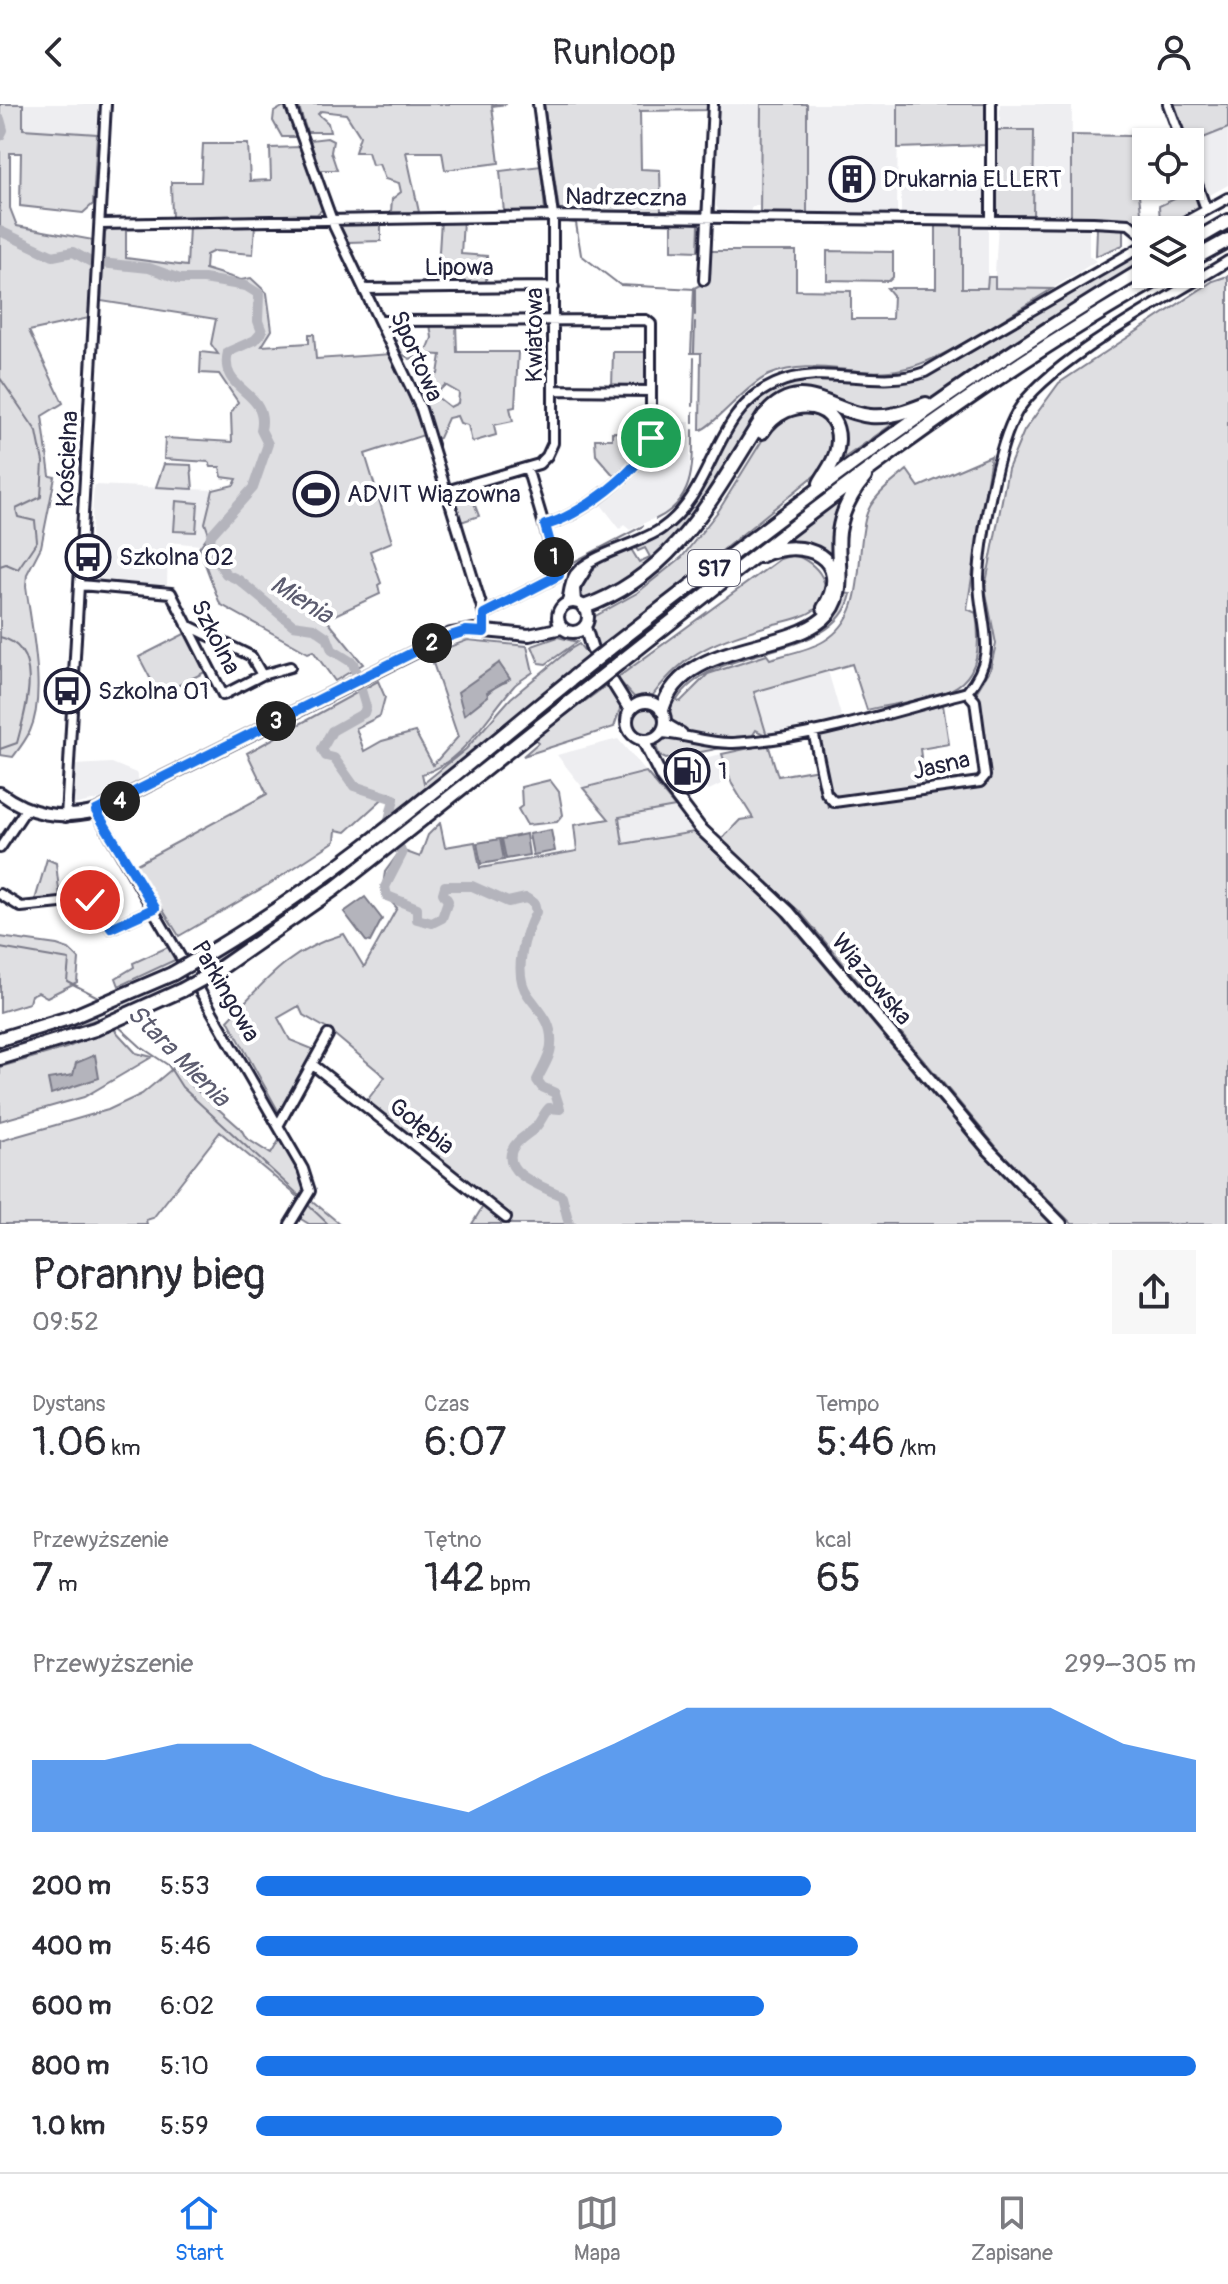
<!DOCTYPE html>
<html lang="pl">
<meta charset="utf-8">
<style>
body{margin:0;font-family:Pangolin,sans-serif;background:#f7f7f7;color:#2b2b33;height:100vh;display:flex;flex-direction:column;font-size:30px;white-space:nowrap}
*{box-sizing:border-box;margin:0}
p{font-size:26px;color:#7c7c81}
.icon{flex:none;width:44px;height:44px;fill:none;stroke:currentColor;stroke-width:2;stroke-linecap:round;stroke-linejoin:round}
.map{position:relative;height:1120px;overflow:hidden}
.drawer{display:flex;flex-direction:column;background:#fff;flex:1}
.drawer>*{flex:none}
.fabs{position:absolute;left:1132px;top:24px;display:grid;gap:16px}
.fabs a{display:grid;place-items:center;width:72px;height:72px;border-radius:0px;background:#fff;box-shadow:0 2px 6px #0004;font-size:40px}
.pin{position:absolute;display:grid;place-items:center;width:68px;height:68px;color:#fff;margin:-34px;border:4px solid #fff;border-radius:50%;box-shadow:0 2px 8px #0007}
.km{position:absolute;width:40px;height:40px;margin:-20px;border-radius:50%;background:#222;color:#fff;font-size:22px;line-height:40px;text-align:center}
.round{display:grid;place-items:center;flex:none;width:84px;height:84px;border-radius:0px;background:#f7f7f7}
.overview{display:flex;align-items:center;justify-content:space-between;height:136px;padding:0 32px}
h1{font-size:44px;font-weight:600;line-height:60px}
.figures{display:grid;grid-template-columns:repeat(3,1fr);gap:12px;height:136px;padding:8px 32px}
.figures div{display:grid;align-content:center}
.figures b{font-size:40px;font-weight:600}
.figures small{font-size:22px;font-weight:400}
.figures p{font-size:22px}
.chart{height:224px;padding:16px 32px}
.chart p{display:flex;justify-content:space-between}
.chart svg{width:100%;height:144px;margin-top:8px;fill:#1a73e8;opacity:.7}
ul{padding:0 32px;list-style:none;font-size:26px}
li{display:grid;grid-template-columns:128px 96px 1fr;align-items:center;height:60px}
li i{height:20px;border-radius:10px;background:#1a73e8}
header{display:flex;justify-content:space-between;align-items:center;height:104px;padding:0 32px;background:#fff;font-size:36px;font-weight:600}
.dock{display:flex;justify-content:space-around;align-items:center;height:112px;border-top:2px solid #e1e1e2;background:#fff;font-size:22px;color:#7c7c81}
.dock a{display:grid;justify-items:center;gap:4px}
.dock .current{color:#1a73e8}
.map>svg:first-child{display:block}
</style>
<header><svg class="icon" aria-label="back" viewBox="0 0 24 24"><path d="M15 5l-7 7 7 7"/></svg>Runloop<svg class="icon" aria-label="person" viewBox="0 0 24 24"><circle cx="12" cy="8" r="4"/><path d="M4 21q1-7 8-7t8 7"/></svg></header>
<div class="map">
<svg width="1228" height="1120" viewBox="0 0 1228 1120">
<rect width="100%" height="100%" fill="#fff"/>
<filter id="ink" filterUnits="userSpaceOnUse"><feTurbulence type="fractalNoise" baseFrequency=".0125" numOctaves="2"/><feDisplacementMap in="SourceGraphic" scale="16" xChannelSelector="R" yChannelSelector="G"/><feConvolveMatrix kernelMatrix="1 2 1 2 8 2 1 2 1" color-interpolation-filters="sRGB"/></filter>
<g filter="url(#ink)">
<!-- built -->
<path fill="#eeeef1" d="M23,0H98L97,30L22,25Z
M717,0H761L760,102H752L750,108H720L716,102Z
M807,0H898L897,110L807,109Z
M1000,0H1072L1071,114L1054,110L1051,114H1033L1034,26H1000Z
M1228,24V81L1206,93L1191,57L1196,48L1193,38Z
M987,74V111L901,110V76Z
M998,121L1086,122L1089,127V152L1096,157L1052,185L994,184Z
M962,124H988V184H962Z
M655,318H690V373L685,387L669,407L630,426L624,421L620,425L599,398L655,350Z
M94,381L239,387L237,395L200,441L168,438L167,482L88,477Z
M828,567L842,615L767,629L754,588Z
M618,635L646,668L583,684L557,651Z
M722,650L731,675L709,686L703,681L685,695L667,662Z
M112,659L136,669L139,676L107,694L72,701L74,661Z
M675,703L694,728L623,740L618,713Z"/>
<!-- green -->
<path fill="#dfdfe2" stroke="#80808e" stroke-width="2" fill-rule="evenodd" d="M0,0H23V25L97,30L93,100L83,109L20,102L21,49H10V104L17,122L93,136L89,214L29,227L63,299L42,312L50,372L55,373L41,443L27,470L26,482C31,522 47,590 30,627C26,636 19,645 13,653L0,651Z
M298,0H507L492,2L499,59L445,66L442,48H406L419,108H391L392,95L401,88L399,79L385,75L379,60L372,61L368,48H355L360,32L346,10L321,7L318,10L328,19L330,28H307Z
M542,0H710V6L640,7L641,65L660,66L661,108L555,107Z
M761,0H807V112L760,111Z
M898,0H987V41L898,44Z
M1171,0H1228V24L1193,38L1196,47L1191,57L1190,38H1184Z
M286,1L298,33H282L273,17L274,8Z
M996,26H1034L1033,114L996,113Z
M1071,31L1132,32L1142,116L1160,118L1159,102L1196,85L1199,102L1161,126L1146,128L1131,116L1071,114Z
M327,34L333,37L331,48L337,66H319L310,36Z
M203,40H248L250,77L271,76L270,44L300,43L323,105L317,110L172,114L171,78H201Z
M541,62L545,107L504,108L500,67Z
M441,116H463L461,150L487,152L486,181H437Z
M381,117V137L348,138L340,122L342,118Z
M672,118L699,120L698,147L672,146Z
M255,121L253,150L214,147L206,151L205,165L241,176L251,174L267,189L272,226L262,242L309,239V230H314L316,255L392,250L424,331L365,350L392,438L370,447L381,479L378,481L380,490L326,515L363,560L335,577L313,547L308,549L220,500L199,444L209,430L205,419L213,386L234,381L237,375L222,373L220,363H211L209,358L164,355L165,334L232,338L231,309L238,298L219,270L200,269L201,248L218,250L211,240L216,215L101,197L105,129L109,124H126V154L187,162L189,123Z
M936,121H962V184H987L988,173H995V184L1052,185C1011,209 947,256 902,265C857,275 815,252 769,271C746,281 711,325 700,326L701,249H691L694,184L706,178L707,147H796V186L851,187V215H892L893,191L887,184H936Z
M1102,123L1123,124V141L1096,152L1097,124Z
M1146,144V157L1040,220L943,289L922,300L877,308L809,286L779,293L693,418L638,472L584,498L577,492C580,464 608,455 631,445L639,458L650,453L645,444L638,447L635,443C658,431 677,420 693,399C724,359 726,299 783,280C826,266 870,287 917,276Z
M827,147L893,148V173L889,177L827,176Z
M1148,170H1155L991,273L889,343L610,558L608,556C782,418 957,283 1148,170Z
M1228,172V1120H1072L999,1046L801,809L721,736L740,716L753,714L732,680L722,650L768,640L778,672L819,665L828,703L988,679L977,587L990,566L996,540L985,484L1008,365L1024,327L1059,279L1213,177Z
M430,220L456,221L457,248H518L515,303L510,304L513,317L494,321L496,331L472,338L468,321L460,319L457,312L448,314L439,334L435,335L421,292L432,289L450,303L458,299L459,289L445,281L437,289L418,285L420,277L438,270L441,251L424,250L410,255L402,250L395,237L415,235L421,244H428L432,234Z
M613,248H648L647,278L643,283H612Z
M805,295C847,300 855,320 904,312L837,359C839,350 843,341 841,330C836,302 802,289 779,305C761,317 751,343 740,360C704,418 660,488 589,507L639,478L682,441L706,411L770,310L783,300Z
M791,307L816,308L829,320L833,347L825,363L600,546H596L588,527L592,514L637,489L682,453L719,406L768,327Z
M612,328L646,329L640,351L615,373L596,351L595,335H612Z
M991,352L967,505L976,509C989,599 937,589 867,606L852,560L754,588L767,632L756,626L751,634C720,638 694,635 668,617L666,604C710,541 753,559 810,526C822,519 833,500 842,489L851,490C836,559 715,536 677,596L680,598L708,570L767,551L770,555C787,550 809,546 824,537C869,510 854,455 866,412C872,392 892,379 907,366L919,383Z
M164,360L191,361L193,385L156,383Z
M469,386L479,412L461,418L453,390Z
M850,387L835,477L809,441H778Z
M176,397L198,399L196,428L174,427Z
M793,451C817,457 839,485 814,506C804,514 786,517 774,520C720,536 687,545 653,591L634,593L617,574L780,455Z
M188,528L207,567L159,591L139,553Z
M558,533L577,538L546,560L539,559L532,542Z
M468,536L527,542L533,568C527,573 517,578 514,582C488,611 462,660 422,670L424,679L466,645L511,594L569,546L579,540L590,554L394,709L398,693L389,689L346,728L336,726L335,737L271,779L179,832L135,761L267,690L247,649L378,577L385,593L380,612L356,624L364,647L382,637L415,628L433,661L458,633L430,550ZM499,559L506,578L498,580L464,611Z
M607,581L621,602L614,623L523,652L538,639L535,634Z
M943,601L949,640L920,645L925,682L836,696L832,693L818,630Z
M631 617a15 15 0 1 1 30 0a15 15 0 1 1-30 0Z
M663,632L726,643L666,655L660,652L656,643Z
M646,668L675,703L619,713L623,740L694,728L780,809L982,1049L1051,1120H472L485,1099L365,999L385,973L329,926L303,911L299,902L278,914L290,936L315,946L281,1012L228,916C267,875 287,847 344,830L364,863L397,804L382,788L385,768L401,746L420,753L428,731L440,719L445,743L475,738L480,764L577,747L574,721L609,715L583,684Z
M550,676L559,688L563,711L557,718L527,721L518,705L522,702L521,683Z
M383,736C374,759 229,850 199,867L196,863L279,811Z
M47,755L56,759L60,795L35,796Z
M0,833L57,841L69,845L79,855L77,878L47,893L38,888L31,891L29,899L0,908Z
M170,842L177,855L119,882L116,874L134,863L133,859Z
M95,911L98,915L0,947V942Z
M113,924L136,949L152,953L84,993L0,1017V963L66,944Z
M178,960L190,980L241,1025L246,1034L271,1050L281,1033L308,1085L302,1096L220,1028L153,1114L146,1116L147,1120H0V1037L108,1006L142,990Z
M310,1095L340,1120H309L301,1115V1108Z"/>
<!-- water -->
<path fill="#b4b4bc" stroke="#7a7a88" stroke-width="2" d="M499,559L510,575L487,588L488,592L464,611L458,588Z
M551,726L555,747L533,751L529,730Z
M526,730L529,751L506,755L502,735Z
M500,735L504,756L481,760L477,739Z
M365,793L382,815L370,838L366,837L344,808Z
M95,951L99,974L51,990L48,975L73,971L76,959Z"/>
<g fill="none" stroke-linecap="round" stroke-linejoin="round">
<!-- stream -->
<path stroke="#7a7a88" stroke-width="2" d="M544,0L559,107
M560,117L576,119L581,151L620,181L695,185V211
M694,248L695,218
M0,274L37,328L43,358L41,393L16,405L18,413L35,417L37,437L18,465L6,460L0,462
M693,302L694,254
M693,308V319
M656,415C694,397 693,364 693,326
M566,462L643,422
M489,502L554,469
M0,533C46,544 25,608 17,639L0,645
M0,844L69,856L67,877L100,894
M116,920L141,943L168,961L182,983L302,1094
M306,1099L328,1120"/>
<!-- river -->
<path stroke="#b4b4bc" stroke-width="10" d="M0,15L3,26L0,32
M0,127L53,152L73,148L91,158L149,164L180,175H204L246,182L259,190L258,217L262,228L255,236L228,248C218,289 270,285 261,326L268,340L253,384L211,431L209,445L226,470L239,476L293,521L314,524L327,533L332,546L353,559L366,603L364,609L332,627L322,645L326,652L334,654L354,682L394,695L389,716L402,750L385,783L387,792L417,804V815L432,819L442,814L448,797L443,789L445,782H472L508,798L526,794L534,799L536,808C525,829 512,869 528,891C540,908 553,918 551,941C551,952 542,965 537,976L542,983L555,989L560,1005L549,1004C543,1010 541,1018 535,1024C528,1031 516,1036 512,1046C502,1071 545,1083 562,1092L569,1120"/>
<!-- minor casing -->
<g stroke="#22223b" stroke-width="14">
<path id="minor" d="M290,0L334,122L421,305L484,510V528
M1168,0L1182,38
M1190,61L1206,105
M991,117V0
M100,120L553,112L1093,118L1129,120L1146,134
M1170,126L1228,94
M704,176L713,0
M364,185L554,183
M380,217L646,216L651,220V334C645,365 576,415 545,421
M554,286L651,287
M446,387L539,360L547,352L553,339V112L538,0
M80,481L171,489L223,591L262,571L251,552L187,521
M576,498L575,484L588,463
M567,499C569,489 569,479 575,470C589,451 639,440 661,425C716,388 711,308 775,280C824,258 876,286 925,268L1146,140
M484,510L559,471L527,364
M262,571L290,563
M967,588C1002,547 978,519 979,473C981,433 997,342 1017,308C1047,257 1174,191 1228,157
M665,619L682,629
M813,627L826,689L834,698L980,678L985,672L975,597L967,588
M661,629C685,630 708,640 733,639C812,635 891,608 967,588
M96,707L303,1065L310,1087L290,1120
M66,713L106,0
M0,744L26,705
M0,790L21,803L90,796L97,799L111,824L155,804
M313,961L506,1114
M279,1020L328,931"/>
</g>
<!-- major casing -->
<g stroke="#22223b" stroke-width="16">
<path id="major" d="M558 513a15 15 0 1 1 30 0a15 15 0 1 1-30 0Z
M585,523L592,545L630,606
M627 617a19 19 0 1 1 38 0a19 19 0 1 1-38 0Z
M643,636L662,674L700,724L789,808L989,1046L1061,1120
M0,689C30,711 60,716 96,707L451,530L473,526L529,531L562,524"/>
</g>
<!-- highway casing -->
<g stroke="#22223b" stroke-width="18">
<path id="highway" d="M1190,139L1228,117
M1190,157L1228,136
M762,328C788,288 846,296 837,345C835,358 826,368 820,379
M760,452C805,431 854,455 824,504
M584,503C676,471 715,388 764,312C801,269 829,308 870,312C890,314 908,307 926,300
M609,545C783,410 956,277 1146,164
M618,560C795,420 970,280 1167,170
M662,606C681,538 782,549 823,515C850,492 835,458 839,428C842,407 851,389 865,373
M203,852C338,773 458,667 579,569
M215,868L334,785L589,583
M0,935L72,913L172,870
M0,954L95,925L182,886"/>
</g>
<!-- minor -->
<use href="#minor" stroke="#fff" stroke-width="8"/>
<!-- major -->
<use href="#major" stroke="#fff" stroke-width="10"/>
<!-- highway -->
<use href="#highway" stroke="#fff" stroke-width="12"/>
<!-- highway-bridge casing -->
<g stroke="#22223b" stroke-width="18" stroke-linecap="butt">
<path id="highway-bridge" d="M579,569L609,545
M589,583L618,560
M172,870L203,852
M182,886L215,868"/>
</g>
<!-- highway-bridge -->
<use href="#highway-bridge" stroke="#fff" stroke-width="12"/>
</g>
</g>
<g fill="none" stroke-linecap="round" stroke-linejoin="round" filter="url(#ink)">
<!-- route casing -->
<g stroke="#fff" stroke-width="16">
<path id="route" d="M90,796L97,799L111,824L155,804L96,707L438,536L466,527L484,528V510L559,471L545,421C575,415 645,365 651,334"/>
</g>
<!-- route -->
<use href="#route" stroke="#1a73e8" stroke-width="10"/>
</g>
<!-- icons -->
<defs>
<g id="building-ring" transform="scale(2.3)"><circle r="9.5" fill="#fff" stroke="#22223b" stroke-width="1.5"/><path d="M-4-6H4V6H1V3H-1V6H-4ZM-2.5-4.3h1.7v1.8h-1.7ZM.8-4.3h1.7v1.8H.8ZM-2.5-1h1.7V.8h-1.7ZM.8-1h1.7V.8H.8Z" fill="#22223b"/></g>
<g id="stadium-ring" transform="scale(2.3)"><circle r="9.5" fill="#fff" stroke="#22223b" stroke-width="1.5"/><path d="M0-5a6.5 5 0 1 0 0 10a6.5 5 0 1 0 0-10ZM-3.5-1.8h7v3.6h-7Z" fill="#22223b"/></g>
<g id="bus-ring" transform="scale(2.3)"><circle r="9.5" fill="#fff" stroke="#22223b" stroke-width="1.5"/><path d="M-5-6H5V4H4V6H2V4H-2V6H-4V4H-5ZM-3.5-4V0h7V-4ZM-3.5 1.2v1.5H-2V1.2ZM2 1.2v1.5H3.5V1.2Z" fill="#22223b"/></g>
<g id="fuel-ring" transform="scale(2.3)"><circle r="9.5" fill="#fff" stroke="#22223b" stroke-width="1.5"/><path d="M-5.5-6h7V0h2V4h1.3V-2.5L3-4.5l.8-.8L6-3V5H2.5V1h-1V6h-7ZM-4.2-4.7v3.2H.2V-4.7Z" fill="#22223b"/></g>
</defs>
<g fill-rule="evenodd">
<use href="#building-ring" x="852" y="75"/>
<use href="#stadium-ring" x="316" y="390"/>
<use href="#bus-ring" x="88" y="453"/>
<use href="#bus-ring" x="67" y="587"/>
<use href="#fuel-ring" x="687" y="667"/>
</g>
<g text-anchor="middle" stroke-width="8" stroke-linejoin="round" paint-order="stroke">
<!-- shield labels -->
<rect fill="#fff" stroke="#646476" stroke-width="2" x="688" y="446" width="52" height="36" rx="6"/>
<g font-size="22" font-weight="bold" fill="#22223b">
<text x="714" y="472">S17</text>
</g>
<!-- poi labels -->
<g font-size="24" fill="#22223b" stroke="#fff" text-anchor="start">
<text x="883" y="83">Drukarnia ELLERT</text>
<text x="347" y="398">ADVIT Wiązowna</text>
<text x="119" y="461">Szkolna 02</text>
<text x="98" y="595">Szkolna 01</text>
<text x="718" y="675">1</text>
</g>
<!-- street labels -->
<g font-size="24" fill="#22223b" stroke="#fff">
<text transform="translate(626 93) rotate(1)" y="8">Nadrzeczna</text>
<text x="459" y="171">Lipowa</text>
<text transform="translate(534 231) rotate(-90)" y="8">Kwiatowa</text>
<text transform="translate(417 252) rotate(66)" y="8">Sportowa</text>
<text transform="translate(67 355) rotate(-87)" y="8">Kościelna</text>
<text transform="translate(216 533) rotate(63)" y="8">Szkolna</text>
<text transform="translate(941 661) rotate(-13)" y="8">Jasna</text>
<text transform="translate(872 875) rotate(50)" y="8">Wiązowska</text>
<text transform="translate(226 887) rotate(60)" y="8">Parkingowa</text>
<text transform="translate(422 1022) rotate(38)" y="8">Gołębia</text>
</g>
<!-- water labels -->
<g font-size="26" font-style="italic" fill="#5c5c6f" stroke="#fff">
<text transform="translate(302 495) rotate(32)" y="9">Mienia</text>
<text transform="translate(179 951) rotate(45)" y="9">Stara Mienia</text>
</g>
</g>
</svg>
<div class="fabs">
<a><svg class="icon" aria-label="locate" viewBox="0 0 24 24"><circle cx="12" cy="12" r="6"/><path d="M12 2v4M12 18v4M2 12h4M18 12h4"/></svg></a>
<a><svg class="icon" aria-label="layers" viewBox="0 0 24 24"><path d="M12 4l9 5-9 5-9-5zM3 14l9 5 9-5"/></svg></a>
</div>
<div class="pin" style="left:651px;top:334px;background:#1e9e55"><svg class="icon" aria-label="arrive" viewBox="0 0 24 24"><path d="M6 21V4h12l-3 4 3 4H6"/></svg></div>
<div class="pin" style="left:90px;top:796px;background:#d93025"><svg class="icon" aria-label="check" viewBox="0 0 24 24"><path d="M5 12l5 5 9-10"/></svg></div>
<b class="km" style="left:554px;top:453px">1</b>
<b class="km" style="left:432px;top:539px">2</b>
<b class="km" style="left:276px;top:617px">3</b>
<b class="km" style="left:120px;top:697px">4</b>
</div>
<section class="drawer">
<div class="overview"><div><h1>Poranny bieg</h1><p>09:52</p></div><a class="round"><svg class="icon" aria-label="share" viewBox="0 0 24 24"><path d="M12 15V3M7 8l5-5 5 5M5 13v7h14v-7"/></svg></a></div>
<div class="figures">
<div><p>Dystans</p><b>1.06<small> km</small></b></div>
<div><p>Czas</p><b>6:07</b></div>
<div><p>Tempo</p><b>5:46<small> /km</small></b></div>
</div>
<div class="figures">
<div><p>Przewyższenie</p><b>7<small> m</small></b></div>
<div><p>Tętno</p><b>142<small> bpm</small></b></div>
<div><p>kcal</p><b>65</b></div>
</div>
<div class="chart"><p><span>Przewyższenie</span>299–305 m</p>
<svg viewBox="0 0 160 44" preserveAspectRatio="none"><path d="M0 44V22L10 22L20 17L30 17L40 27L50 33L60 38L70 27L80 17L90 6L100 6L110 6L120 6L130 6L140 6L150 17L160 22V44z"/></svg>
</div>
<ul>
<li><b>200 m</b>5:53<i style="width:59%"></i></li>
<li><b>400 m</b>5:46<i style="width:64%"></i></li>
<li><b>600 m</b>6:02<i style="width:54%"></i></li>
<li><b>800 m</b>5:10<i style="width:100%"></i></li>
<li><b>1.0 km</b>5:59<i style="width:56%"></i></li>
</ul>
</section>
<nav class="dock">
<a class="current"><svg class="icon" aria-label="home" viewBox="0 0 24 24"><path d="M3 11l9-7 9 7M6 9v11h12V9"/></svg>Start</a>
<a><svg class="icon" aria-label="map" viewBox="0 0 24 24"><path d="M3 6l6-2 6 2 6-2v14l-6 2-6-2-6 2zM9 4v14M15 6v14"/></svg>Mapa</a>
<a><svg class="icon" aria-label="saved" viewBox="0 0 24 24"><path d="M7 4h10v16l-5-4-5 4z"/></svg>Zapisane</a>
</nav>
